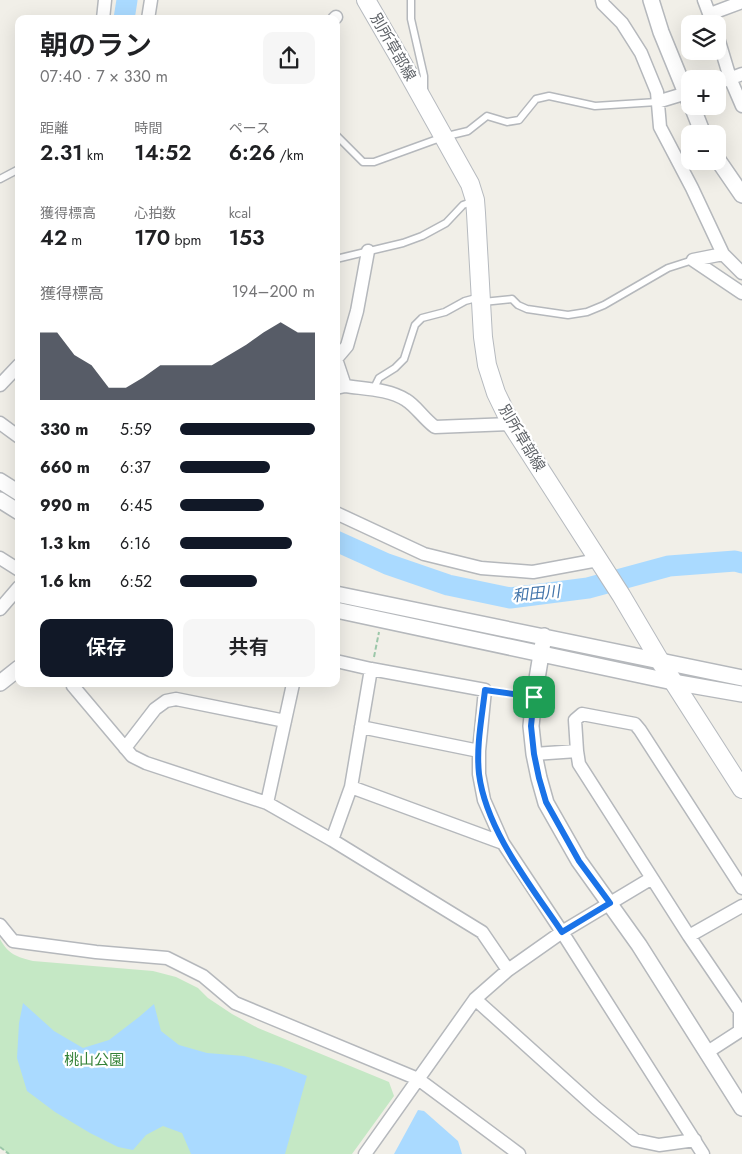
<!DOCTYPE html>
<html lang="ja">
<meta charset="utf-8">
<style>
body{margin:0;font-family:Jost,"Noto Sans JP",sans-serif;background:#f6f6f6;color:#202124;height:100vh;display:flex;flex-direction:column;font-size:19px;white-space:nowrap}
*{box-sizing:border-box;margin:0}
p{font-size:16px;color:#757577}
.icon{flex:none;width:28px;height:28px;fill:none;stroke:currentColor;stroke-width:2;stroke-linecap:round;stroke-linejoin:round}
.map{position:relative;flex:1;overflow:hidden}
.details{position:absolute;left:15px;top:15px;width:325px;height:672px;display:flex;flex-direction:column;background:#fff;border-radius:10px;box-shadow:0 5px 20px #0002}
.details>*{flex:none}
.buttons{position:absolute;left:681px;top:15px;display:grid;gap:10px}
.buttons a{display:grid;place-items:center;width:45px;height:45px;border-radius:10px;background:#fff;box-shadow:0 5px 20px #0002;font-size:25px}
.pin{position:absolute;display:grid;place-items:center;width:42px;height:42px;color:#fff;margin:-21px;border-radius:10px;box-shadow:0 2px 8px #0006}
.round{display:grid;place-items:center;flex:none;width:52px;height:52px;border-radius:10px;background:#f6f6f6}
.summary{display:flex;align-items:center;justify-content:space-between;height:85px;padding:0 25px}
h1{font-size:28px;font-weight:600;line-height:38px}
.metrics{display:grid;grid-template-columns:repeat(3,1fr);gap:8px;height:85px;padding:5px 25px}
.metrics div{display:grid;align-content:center}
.metrics b{font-size:21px;font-weight:600}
.metrics small{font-size:14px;font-weight:400}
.metrics p{font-size:14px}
.chart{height:140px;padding:10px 25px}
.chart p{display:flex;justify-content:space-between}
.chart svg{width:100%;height:90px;margin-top:5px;fill:#111827;opacity:.7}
.primary-button{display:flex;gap:10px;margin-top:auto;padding:10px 25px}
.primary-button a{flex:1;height:58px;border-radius:10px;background:#111827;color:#fff;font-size:20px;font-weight:600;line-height:58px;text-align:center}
.primary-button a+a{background:#f6f6f6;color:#202124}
ul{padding:0 25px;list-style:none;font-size:16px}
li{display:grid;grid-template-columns:80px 60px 1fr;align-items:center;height:38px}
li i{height:12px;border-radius:6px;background:#111827}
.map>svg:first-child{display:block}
</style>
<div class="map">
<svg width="742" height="1154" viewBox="0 0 742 1154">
<rect width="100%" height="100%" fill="#f1efe8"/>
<!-- green -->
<path fill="#c5e8c5" d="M0,939C8,954 17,957 33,961L153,971L176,977L198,988L208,998L232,1014L258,1028L389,1082L394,1096L352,1154H9L0,1147Z"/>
<!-- water -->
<path fill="#aadaff" d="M23,1003L54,1031L83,1048L109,1040L139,1017L154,1004L161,1031L179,1045L207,1053L244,1056L281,1066L307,1076L285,1154H191L182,1133L163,1126L146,1135L133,1150L118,1147L90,1133L55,1112L27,1091L17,1058L19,1023Z
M418,1110L424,1111L458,1141L462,1154H394Z"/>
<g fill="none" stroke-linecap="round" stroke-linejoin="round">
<!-- river -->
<path stroke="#aadaff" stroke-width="21" d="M124,19L127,0
M336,541L387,564L448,585L510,598L588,588L669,566L735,561L742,563"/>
<!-- service casing -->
<g stroke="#b5b8bc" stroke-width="9">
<path id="service" d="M411,0V19L424,76V92
M336,135L363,162H374L443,137L468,131L487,116L507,122L519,120L536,99L549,96L595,106L657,102
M0,179L19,169
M336,259L403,243L422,236L446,223L463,205L474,201
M483,302L512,299L518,305L527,309L568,315L587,312L604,305L668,268L693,260
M373,390L379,378L395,368L404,359L415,325L422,318L445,312L465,301L480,297
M485,690L534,697"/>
</g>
<!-- minor casing -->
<g stroke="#b5b8bc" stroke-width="15">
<path id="minor" d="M602,0L603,4L622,23L641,53L657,92L660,127L692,188L723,254L742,273
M704,0L713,24
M710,14L742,2
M103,19L105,0
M148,19L151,0
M334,19L336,17
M718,38L730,78L742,106
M718,83L742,74
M657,102L690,92
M693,260L742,293
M693,260L723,254
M336,359L347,346L357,311L368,251
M336,359L345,386L336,388
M0,385L19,365
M345,386C366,389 389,389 406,400C416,406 424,419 435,427L511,424
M0,423L19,437
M336,513L424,554L481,568L533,572L598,560
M0,558L19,570
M0,609L19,587
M336,661L371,669L485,690L479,751V774L484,800L503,843L562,932L703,1154
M74,684L73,686L132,756L146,763L267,803L332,840L482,932L508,970
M361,727L479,751
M125,748L155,709L166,701L176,699L285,721
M534,754L577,751
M351,787L503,843
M267,803L293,684
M332,840L351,787L371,669
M0,925L13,941L96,952L167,958L203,976L235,1003L418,1079L519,1154
M689,936L742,906
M475,999L596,1108L635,1140L659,1145L695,1140
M706,1053L740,1031V1011L689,936L579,764L577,751L575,720L582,714L635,724L640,730L742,888
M365,1154L475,999L508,970L562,932L652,878"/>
</g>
<!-- tertiary casing -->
<g stroke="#b5b8bc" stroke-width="18">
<path id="tertiary" d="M651,0L661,32L690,103
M692,106L703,134
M718,160L742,195
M0,481L19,493
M0,500L19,512
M336,594L742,678
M336,610L673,682L742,694
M544,636L534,697L531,726L534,754L539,778L546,803L579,861L639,945L742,1108
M0,683L19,668"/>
</g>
<!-- secondary casing -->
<g stroke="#b6babf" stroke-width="20">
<path id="secondary" d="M366,0L399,57L470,184L475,200L476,213L483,337L487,365L496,393L511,424L621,595L660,661L742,789"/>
</g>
<!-- path -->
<path stroke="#9cc7a9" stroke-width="2" stroke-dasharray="5 2.5" stroke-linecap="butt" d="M374,657L379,632
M0,1147L9,1154"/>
<!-- service -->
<use href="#service" stroke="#fff" stroke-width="6"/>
<!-- minor -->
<use href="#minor" stroke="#fff" stroke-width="12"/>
<!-- tertiary -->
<use href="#tertiary" stroke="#fff" stroke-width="15"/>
<!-- secondary -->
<use href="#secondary" stroke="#fff" stroke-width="18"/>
</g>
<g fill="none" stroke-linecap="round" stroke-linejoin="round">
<!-- route casing -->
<g stroke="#fff" stroke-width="10">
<path id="route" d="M485,690L534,697L531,726L534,754L539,778L546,802L579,861L610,903L562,932C531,886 486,830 479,774C476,746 482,717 485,690Z"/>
</g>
<!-- route -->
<use href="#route" stroke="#1a73e8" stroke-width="6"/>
</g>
<g text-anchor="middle" stroke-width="4.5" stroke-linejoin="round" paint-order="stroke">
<!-- street labels -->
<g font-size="15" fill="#5f6368" stroke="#fff">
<text transform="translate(393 47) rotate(60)" y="5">別所草部線</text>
<text transform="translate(522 438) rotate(59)" y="5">別所草部線</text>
</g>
<!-- park labels -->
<g font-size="15" fill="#348238" stroke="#fff">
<text x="94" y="1065">桃山公園</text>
</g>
<!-- water labels -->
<g font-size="16" font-style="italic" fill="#4174aa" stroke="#fff">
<text transform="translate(536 593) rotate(-6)" y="6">和田川</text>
</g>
</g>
</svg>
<div class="buttons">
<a><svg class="icon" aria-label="layers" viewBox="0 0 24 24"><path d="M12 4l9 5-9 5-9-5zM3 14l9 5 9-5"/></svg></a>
<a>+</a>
<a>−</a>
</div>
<div class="pin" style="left:534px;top:697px;background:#1e9e55"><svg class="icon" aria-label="arrive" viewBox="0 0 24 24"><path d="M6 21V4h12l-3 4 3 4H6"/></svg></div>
<section class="details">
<div class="summary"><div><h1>朝のラン</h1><p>07:40 · 7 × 330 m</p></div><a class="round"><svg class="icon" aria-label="share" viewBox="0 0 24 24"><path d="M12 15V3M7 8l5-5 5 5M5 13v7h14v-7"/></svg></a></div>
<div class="metrics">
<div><p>距離</p><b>2.31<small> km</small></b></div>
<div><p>時間</p><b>14:52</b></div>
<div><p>ペース</p><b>6:26<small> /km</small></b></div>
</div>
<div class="metrics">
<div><p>獲得標高</p><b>42<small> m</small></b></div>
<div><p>心拍数</p><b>170<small> bpm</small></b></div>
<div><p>kcal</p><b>153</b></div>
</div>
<div class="chart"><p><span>獲得標高</span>194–200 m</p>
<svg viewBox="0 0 160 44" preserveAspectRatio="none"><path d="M0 44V11L10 11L20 22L30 27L40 38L50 38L60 33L70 27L80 27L90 27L100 27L110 22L120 17L130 11L140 6L150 11L160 11V44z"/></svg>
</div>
<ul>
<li><b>330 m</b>5:59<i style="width:100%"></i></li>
<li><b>660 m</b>6:37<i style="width:67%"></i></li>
<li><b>990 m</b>6:45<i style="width:62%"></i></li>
<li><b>1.3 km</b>6:16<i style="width:83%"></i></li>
<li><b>1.6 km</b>6:52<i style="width:57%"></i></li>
</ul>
<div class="primary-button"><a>保存</a><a>共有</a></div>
</section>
</div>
